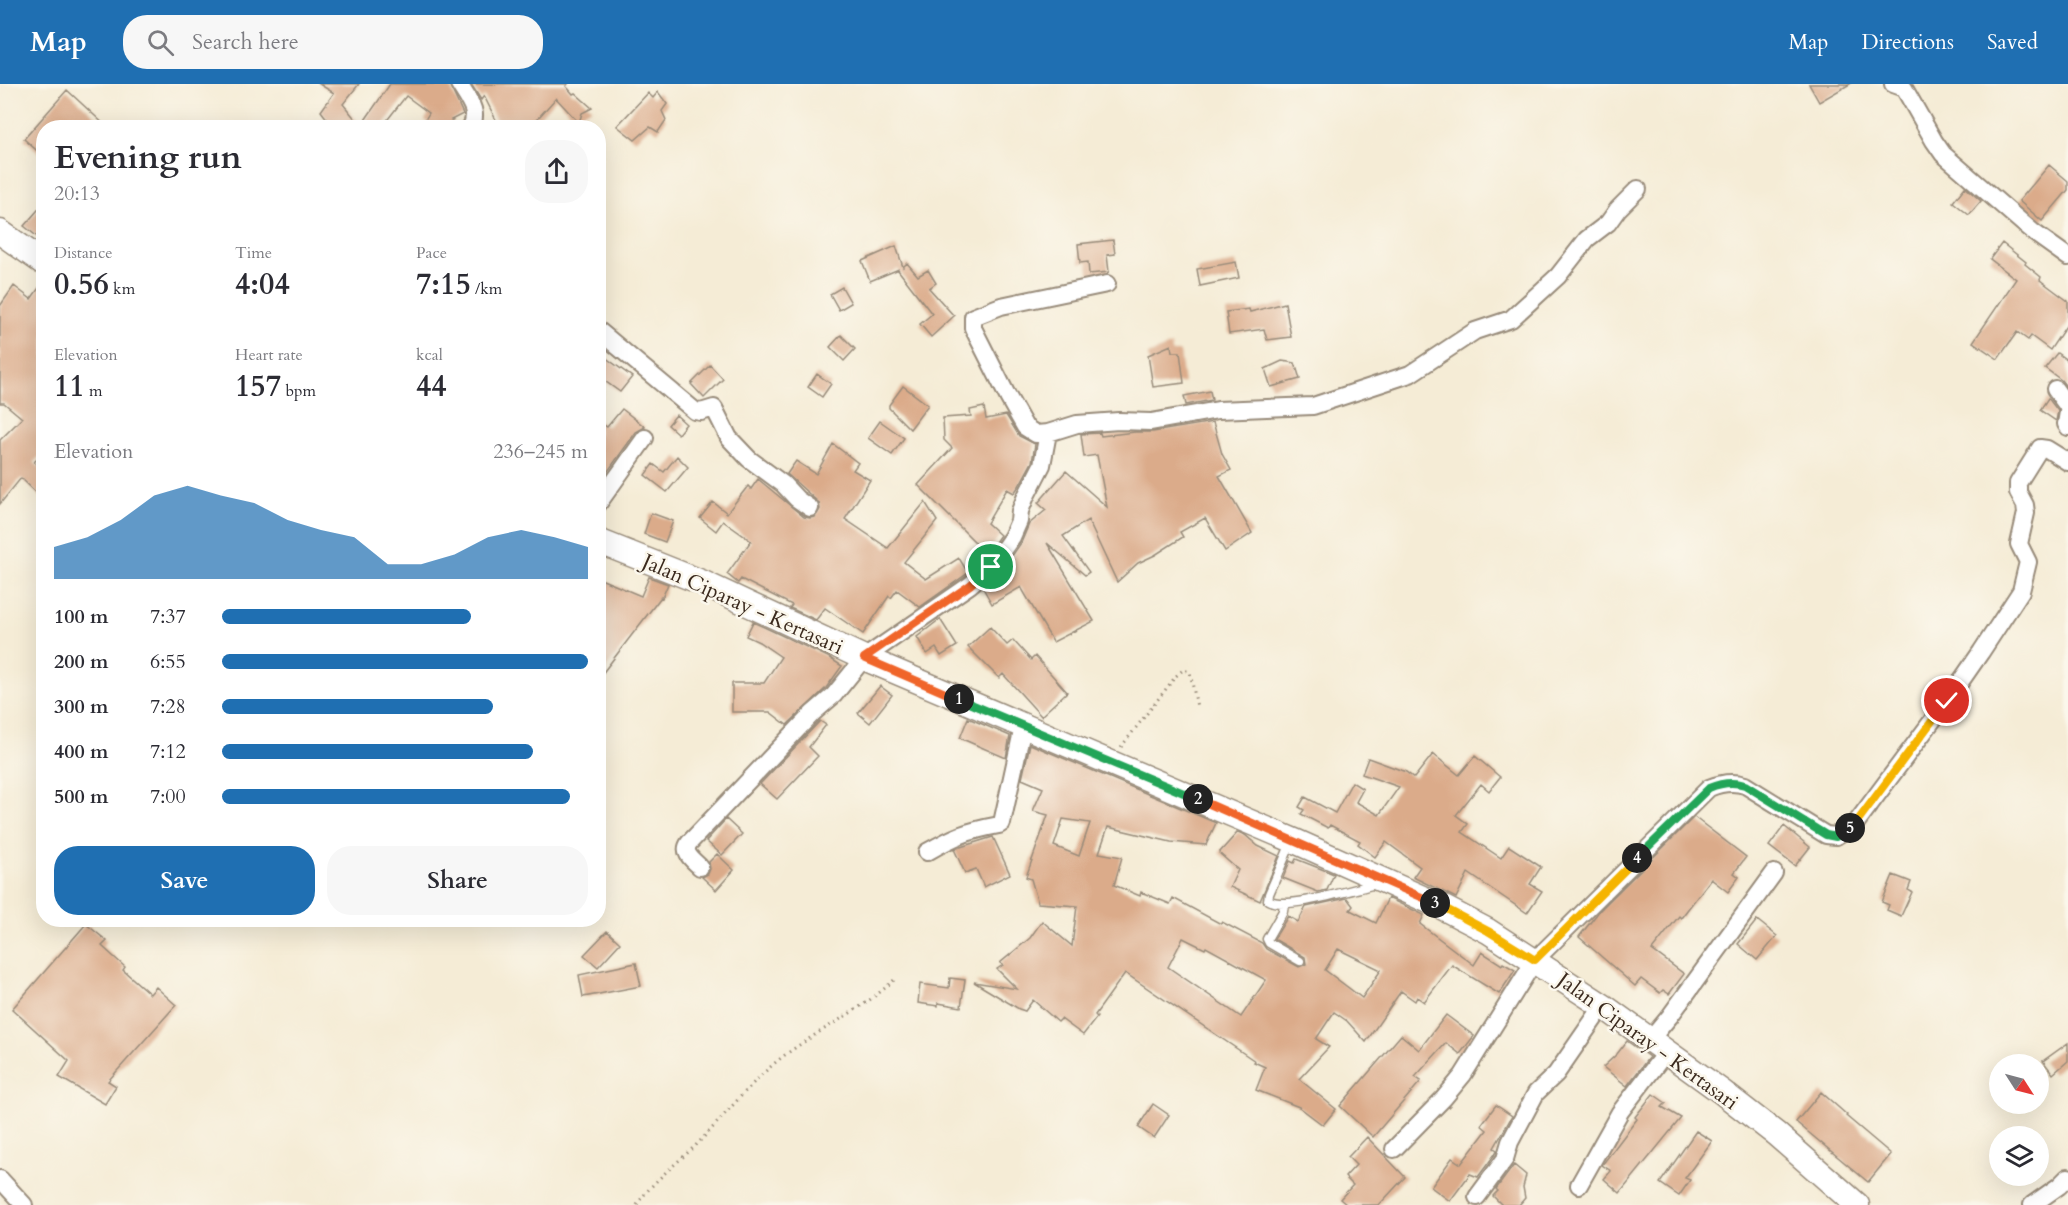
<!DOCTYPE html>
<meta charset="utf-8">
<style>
body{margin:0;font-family:Cardo,serif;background:#f7f7f7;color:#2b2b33;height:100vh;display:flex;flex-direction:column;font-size:22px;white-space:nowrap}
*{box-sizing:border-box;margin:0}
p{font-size:20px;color:#7c7c81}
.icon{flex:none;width:33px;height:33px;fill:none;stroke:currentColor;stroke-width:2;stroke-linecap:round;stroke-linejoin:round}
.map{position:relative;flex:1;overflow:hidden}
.side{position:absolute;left:36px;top:36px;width:570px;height:807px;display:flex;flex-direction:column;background:#fff;border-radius:24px;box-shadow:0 6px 24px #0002}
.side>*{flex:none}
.needle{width:39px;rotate:126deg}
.buttons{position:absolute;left:1989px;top:970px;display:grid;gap:12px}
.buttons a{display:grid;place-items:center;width:60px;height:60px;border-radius:50%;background:#fff;box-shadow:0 6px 24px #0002;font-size:30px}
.pin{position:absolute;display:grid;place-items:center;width:51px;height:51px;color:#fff;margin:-26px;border:3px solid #fff;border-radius:50%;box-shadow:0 2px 6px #0007}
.km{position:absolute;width:30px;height:30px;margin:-15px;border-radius:50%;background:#222;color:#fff;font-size:16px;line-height:30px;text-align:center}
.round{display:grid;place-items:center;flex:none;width:63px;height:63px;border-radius:24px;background:#f7f7f7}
.headline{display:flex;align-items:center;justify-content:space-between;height:102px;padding:0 18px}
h1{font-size:33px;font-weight:600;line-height:45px}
.stats{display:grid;grid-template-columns:repeat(3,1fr);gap:9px;height:102px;padding:6px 18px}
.stats div{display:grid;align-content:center}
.stats b{font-size:30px;font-weight:600}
.stats small{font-size:16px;font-weight:400}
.stats p{font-size:16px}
.chart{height:168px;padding:12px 18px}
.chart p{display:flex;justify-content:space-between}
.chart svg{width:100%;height:108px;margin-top:6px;fill:#1f6fb2;opacity:.7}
.cta{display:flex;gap:12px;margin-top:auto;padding:12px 18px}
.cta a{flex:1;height:69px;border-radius:24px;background:#1f6fb2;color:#fff;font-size:24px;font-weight:600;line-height:69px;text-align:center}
.cta a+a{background:#f7f7f7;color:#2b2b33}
ul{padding:0 18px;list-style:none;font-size:20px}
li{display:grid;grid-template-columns:96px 72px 1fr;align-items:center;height:45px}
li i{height:15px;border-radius:8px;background:#1f6fb2}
header{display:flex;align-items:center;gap:36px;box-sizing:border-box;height:84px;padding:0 30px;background:#1f6fb2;color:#fff}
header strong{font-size:28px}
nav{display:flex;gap:33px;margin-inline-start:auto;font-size:21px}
.search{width:420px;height:54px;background:#f7f7f7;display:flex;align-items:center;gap:15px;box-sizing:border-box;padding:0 21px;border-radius:24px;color:#7c7c81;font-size:22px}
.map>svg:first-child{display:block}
</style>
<header>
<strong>Map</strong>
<div class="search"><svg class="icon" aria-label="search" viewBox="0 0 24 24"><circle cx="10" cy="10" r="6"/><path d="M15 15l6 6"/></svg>Search here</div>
<nav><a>Map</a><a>Directions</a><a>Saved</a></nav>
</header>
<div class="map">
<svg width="2068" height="1121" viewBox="0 0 2068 1121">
<rect width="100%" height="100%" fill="#fbf7ec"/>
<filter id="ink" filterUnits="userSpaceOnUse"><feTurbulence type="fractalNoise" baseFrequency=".0167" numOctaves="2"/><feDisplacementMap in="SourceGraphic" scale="12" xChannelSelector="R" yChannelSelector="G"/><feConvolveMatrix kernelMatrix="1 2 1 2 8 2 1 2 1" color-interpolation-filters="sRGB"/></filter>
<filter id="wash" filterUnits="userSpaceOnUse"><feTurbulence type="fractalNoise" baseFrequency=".008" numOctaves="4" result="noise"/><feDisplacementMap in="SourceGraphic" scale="24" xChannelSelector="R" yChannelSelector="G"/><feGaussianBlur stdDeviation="1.35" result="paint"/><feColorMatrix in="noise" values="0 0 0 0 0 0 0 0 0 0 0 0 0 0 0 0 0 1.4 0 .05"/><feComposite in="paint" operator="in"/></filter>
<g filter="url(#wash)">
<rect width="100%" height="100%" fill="#f5ecd6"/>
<g id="blocks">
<!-- building -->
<path fill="#dbab8a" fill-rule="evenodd" d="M319,0H359L343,20L361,42L390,0H449L463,30L451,36L458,44H434L425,36L429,29L406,12L381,44H334L321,27L334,9Z
M471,0H568L566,2L573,10L575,9L592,24L582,29L579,39L556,14L530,43L524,38L513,44H500L484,12L481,16Z
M1809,0H1850L1819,18Z
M67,6L108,44H44V73L24,55Z
M658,8L667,20L662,27L666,36L658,48L650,43L635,56L617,42L648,9L653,14Z
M2049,81L2068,97V106L2042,137L2019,117Z
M1965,103L1981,117L1969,131L1953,118Z
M44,119V158L24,142Z
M1113,156L1115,170L1107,171L1109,188L1089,190L1088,178L1080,179L1078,160Z
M2002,159L2026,178L2025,180L2041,193L2040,196L2068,217V239L2050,266L2031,252L2028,256L2017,248L1998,275L1973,258L2016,195L1990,175Z
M896,162L903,183L907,179L918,192L928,186L936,199L929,204L954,232L931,253L920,240L932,230L898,186L899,185L870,197L862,177Z
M1236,178L1239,194L1200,202L1197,185Z
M44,197V369L34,378L44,387V416L21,394L0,420V356L22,334L4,319H0V222L14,202L31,215Z
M842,203L851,219L839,226L830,210Z
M1285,219L1291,253L1267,256L1264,245L1229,250L1226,228L1249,225L1250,228Z
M841,251L855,265L844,277L830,263Z
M1171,261L1172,268H1180L1184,299L1153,303L1148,271Z
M598,268L632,293L620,308L598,292Z
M2057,269L2068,277V305L2061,296L2045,284Z
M1282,277L1295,279L1300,295L1271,303L1265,285Z
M710,281L723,295L704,314L691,300Z
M817,290L831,300L822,313L808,303Z
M903,302L928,321L910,345L889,324V321Z
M1210,307L1212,316L1186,321L1184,312Z
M2048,314L2058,327L2056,337L2040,326Z
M984,323L986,335L1006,331L1019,352L1035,360L1032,378L1019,402L1014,409L1007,405L987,439L1000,451L987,470L918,401L952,364L944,356L943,334L971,332L970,326Z
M622,325L645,343L636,348L598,401V337L607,343Z
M676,331L686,340L678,350L668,341Z
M880,337L904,354L892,371L868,354Z
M1213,338L1222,370L1231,386L1219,392L1252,449L1225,467L1205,434L1180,448L1183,453L1155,471L1138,479L1117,498L1088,436L1063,452L1089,488L1085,491L1047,459L1094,537L1053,558L1021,503L992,520L983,504L1000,489L1021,459L1029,440L1046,426L1038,419L1066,387L1107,423L1097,371L1084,373L1081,350L1100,349L1101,352L1135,348H1153Z
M833,360L858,379L853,386L870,396L845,435L888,464L925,418L937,437L904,478L926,495L959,474L968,489L920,523L897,506L891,514L889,512L863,550L825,524L816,536L790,524L792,521L741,495L738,499L727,490L751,457L723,437L716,447L700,434L713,418L727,429L748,402L751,405L758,395L804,433L810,434L815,433L820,425L819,419L787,390L796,377L816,390Z
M677,372L688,383L667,408L645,391L653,380L664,388Z
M651,429L673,437L665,458L644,450Z
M649,493L668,500L662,514L661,513L598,595V494L641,512Z
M940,535L957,562L941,572L936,564L927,570L917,553Z
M753,538L828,573L842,582L826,604L787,641L770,628H732V599H764L781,573L759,558L746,552Z
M990,543L1007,561L1013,556L1031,576L1035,572L1067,608L1041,632L1003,590L999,594L968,563Z
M880,602L892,611L870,639L858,629Z
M968,634L1010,652L1006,674L960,654Z
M820,637L826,641L809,663L818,672L777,715L760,700Z
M1030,660L1216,739L1206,761L1171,758L1108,743L1099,769L1122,773L1114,801L1140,812L1141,808L1170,820L1173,814L1221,840L1222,838L1262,859L1266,865L1299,883L1306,880L1305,873L1274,855L1288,832L1298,838L1306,823L1347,814L1353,822L1350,826L1376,839L1388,814L1424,831L1420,840L1474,881L1482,868L1502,881L1503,879L1515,886L1499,910L1452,881L1424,918L1417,913L1415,917L1401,907L1366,958L1347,937L1334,928L1316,955L1329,963L1299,995L1336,1025L1323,1041L1299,1023L1256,1006L1265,983L1254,978L1255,977L1125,889L1095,931L1097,933L1083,951L1061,935L1058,938L1033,916L1025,927L1019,925L974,898L1017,905L997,885L1003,881L1000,879L1030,854L1042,837L1072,862L1077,822L1038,819L1031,795L1026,793L1048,731L1033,727L1043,704L1022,695ZM1063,735L1090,739L1079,772L1054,762ZM1183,854L1205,865L1206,863L1266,896L1241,933L1168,883ZM1338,865L1381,886L1362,914L1325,886Z
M1433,670L1459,691L1475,672L1500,693L1489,707L1481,700L1456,731L1468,740L1462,748L1501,774L1509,762L1541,783L1530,800L1542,807L1527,829L1468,789L1456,814L1413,793L1420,783L1386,758L1375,773L1358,760L1360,757L1330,741L1328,744L1301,730L1304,726L1299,723L1305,713L1335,729L1352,698L1363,705L1356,718L1379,731L1399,703L1362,690L1368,674L1406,688L1414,694Z
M1694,733L1746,773L1734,789L1739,793L1728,808L1711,795L1681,834L1679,832L1652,866L1684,890L1669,910L1663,906L1660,909L1641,895L1635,902L1579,853L1600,826Z
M726,735L742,750L722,771L706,757Z
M1784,742L1810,763L1795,782L1769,762Z
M1238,748L1245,751L1258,762L1279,772L1260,817L1230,803L1238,786L1219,769Z
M993,753L1010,790L984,803L976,785L965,789L954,765Z
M717,770L734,786L716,806L702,793L708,790L710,785L709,778Z
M1296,775L1334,790L1327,806L1318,808L1283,794L1290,777L1294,779Z
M1893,791L1911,798L1908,806L1912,808L1901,832L1887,826L1889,821L1882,818Z
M1757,836L1777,852L1757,876L1738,860Z
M86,840L107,857L102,862L125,883L123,886L150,910L156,903L176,921L108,997L116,1002L105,1020L59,993L69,977L12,925Z
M607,847L620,859L598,883L584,871Z
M636,879L641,902L583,913L579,891Z
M950,894L965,896L961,923L938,919V922L918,919L920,900L949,904Z
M1446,931L1474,952L1460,970L1446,959L1415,993L1421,997L1373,1053L1340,1022L1401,951L1419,966Z
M1627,957L1649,973L1627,1002L1603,983L1617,970Z
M2068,959V977L2053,990L2043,977Z
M1821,1008L1847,1031L1846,1032L1891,1070L1868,1098L1796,1038Z
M1653,1010L1666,1019L1662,1023L1681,1034L1620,1109L1604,1095L1611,1087L1602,1081L1637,1035L1635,1033Z
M1153,1020L1169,1031L1154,1054L1138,1043Z
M1496,1021L1512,1032L1494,1064L1497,1066L1495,1070L1478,1093L1470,1090L1450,1117L1431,1103L1452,1074L1461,1080L1487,1046L1481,1041Z
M1696,1047L1712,1057L1685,1094L1690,1096L1679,1112L1660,1099Z
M1367,1053L1405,1093L1379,1121H1347L1340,1115L1353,1101L1345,1093L1356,1081L1348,1073Z
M1514,1081L1526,1091L1523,1103L1525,1114L1519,1121H1502L1493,1112L1498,1107L1496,1105Z"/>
</g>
</g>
<g filter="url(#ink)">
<use href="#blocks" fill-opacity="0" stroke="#988b7a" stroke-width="1.5"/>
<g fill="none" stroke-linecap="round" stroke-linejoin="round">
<!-- service casing -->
<g stroke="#988b7a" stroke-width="11">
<path id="service" d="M1291,759L1269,810L1268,816C1287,827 1353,805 1376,800
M1284,820L1283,827L1267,855L1269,859L1300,877"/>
</g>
<!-- minor casing -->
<g stroke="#988b7a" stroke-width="20">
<path id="minor" d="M459,0C467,14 481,28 470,44
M1893,0L1904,4L1934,57L1943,70L2033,148L2068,173
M1107,200L1001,222L973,233V244L1008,313L1025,343L1036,350L1048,349L1077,340L1119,337L1151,338L1218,326L1313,322L1410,290L1475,247L1511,235L1558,192L1587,155L1608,139L1618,125L1638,105
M598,246L695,327L701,328L714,324L729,354L749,375L783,400L797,415L810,424
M2055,305L2068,323
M2068,328L2066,340L2068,343
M598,420L645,354
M927,768C955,752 967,747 999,741L1002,739L1023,643
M700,783C693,776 682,769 689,759L813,629L834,611L864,574L970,501L991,483L1012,453L1019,437L1020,427L1026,412L1042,381L1048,349
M1650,956L1670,932L1774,789
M1394,1065L1444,1014L1463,991L1535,876L1709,704C1721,699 1732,697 1745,701L1826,751L1836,752L1856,739L1947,617L1981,568L2021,507L2028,478L2019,460L2026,429L2025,421L2018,408V399L2040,364L2047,365L2068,378
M0,1095L24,1121
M1579,1101L1620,1028L1666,968
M1477,1113L1505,1075L1510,1058L1536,1009L1556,990L1603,922
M2032,1121L2059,1102L2068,1093"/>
</g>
<!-- secondary casing -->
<g stroke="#988b7a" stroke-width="27">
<path id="secondary" d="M0,148L44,179
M598,457L701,498L864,574L1297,758L1438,821L1488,847L1603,922L1722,1008L1776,1050L1857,1121"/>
</g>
<!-- path -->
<path stroke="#988b7a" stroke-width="3" stroke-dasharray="1.5 4.5" stroke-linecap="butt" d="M1121,663L1176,592L1183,586L1190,588L1197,623
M637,1121C653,1096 677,1080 698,1059C729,1028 755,991 792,966C826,942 863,925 894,896"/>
<!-- service -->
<use href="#service" stroke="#fff" stroke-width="8"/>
<!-- minor -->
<use href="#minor" stroke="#fff" stroke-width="16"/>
<!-- secondary -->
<use href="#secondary" stroke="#fff" stroke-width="24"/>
</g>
</g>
<g fill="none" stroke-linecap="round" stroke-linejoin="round" filter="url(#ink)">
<!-- split-1 casing -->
<g stroke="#fff" stroke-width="12">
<path id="split-1" d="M959,615L864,574L970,501L991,483"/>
</g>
<!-- split-2 casing -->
<g stroke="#fff" stroke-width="12">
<path id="split-2" d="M959,615L1198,715"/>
</g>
<!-- split-3 casing -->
<g stroke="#fff" stroke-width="12">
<path id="split-3" d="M1198,715L1435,819"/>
</g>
<!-- split-4 casing -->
<g stroke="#fff" stroke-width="12">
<path id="split-4" d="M1435,819L1488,847L1535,876L1637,774"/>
</g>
<!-- split-5 casing -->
<g stroke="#fff" stroke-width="12">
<path id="split-5" d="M1637,774L1709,704C1721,699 1732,697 1745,701L1826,751L1836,753L1850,744"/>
</g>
<!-- split-6 casing -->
<g stroke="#fff" stroke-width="12">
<path id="split-6" d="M1850,744L1856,739L1947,617"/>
</g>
<!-- split-1 -->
<use href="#split-1" stroke="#f0652b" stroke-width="8"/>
<!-- split-2 -->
<use href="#split-2" stroke="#22a559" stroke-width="8"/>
<!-- split-3 -->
<use href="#split-3" stroke="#f0652b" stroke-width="8"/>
<!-- split-4 -->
<use href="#split-4" stroke="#f5b400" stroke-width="8"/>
<!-- split-5 -->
<use href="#split-5" stroke="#22a559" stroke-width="8"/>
<!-- split-6 -->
<use href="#split-6" stroke="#f5b400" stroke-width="8"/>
</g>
<g text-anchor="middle" stroke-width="5" stroke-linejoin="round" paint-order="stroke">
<!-- street labels -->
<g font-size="21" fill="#3b2a1e" stroke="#fbf7ec">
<text transform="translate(743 520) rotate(24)" y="7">Jalan Ciparay - Kertasari</text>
<text transform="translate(1648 957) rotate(36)" y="7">Jalan Ciparay - Kertasari</text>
</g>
</g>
</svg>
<div class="buttons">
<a><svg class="needle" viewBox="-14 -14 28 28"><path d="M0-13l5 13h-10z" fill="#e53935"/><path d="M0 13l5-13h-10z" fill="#7c7c81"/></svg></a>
<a><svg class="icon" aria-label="layers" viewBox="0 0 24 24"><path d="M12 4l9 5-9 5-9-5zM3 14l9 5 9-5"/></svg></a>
</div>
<div class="pin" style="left:991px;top:483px;background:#1e9e55"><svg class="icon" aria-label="arrive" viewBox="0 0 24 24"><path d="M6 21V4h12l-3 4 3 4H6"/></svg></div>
<div class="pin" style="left:1947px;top:617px;background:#d93025"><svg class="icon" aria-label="check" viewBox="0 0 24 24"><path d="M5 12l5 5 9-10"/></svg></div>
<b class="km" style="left:959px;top:615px">1</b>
<b class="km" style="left:1198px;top:715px">2</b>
<b class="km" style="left:1435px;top:819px">3</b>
<b class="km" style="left:1637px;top:774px">4</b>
<b class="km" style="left:1850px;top:744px">5</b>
<section class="side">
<div class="headline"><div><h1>Evening run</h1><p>20:13</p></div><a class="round"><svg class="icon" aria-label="share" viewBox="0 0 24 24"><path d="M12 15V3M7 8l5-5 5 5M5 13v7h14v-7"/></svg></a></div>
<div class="stats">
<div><p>Distance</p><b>0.56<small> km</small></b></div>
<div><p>Time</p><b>4:04</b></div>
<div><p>Pace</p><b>7:15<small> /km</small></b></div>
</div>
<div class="stats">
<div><p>Elevation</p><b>11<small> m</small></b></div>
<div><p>Heart rate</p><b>157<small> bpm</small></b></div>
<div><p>kcal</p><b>44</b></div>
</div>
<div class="chart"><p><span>Elevation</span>236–245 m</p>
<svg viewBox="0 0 160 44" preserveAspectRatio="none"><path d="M0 44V31L10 27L20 20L30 10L40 6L50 10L60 13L70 20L80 24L90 27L100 38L110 38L120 34L130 27L140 24L150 27L160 31V44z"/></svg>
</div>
<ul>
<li><b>100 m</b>7:37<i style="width:68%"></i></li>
<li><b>200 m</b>6:55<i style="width:100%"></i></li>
<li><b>300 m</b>7:28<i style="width:74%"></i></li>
<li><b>400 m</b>7:12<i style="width:85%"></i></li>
<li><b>500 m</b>7:00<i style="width:95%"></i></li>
</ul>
<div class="cta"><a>Save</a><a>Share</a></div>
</section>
</div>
